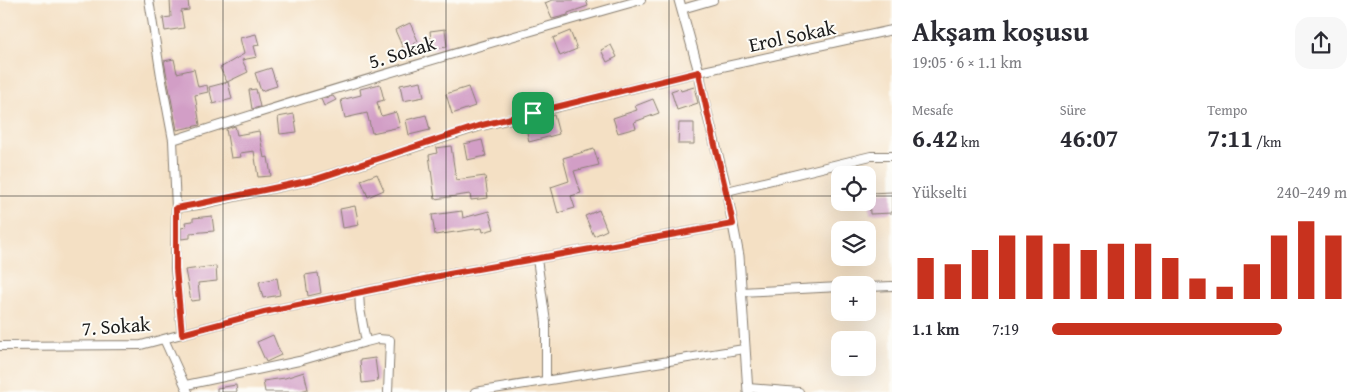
<!DOCTYPE html>
<html lang="tr">
<meta charset="utf-8">
<style>
body{margin:0;font-family:"Gentium Book Plus",serif;background:#f7f7f7;color:#2b2b33;height:100vh;display:flex;flex-direction:column;font-size:19px;white-space:nowrap}
*{box-sizing:border-box;margin:0}
p{font-size:16px;color:#7c7c81}
.icon{flex:none;width:28px;height:28px;fill:none;stroke:currentColor;stroke-width:2;stroke-linecap:round;stroke-linejoin:round}
.map{position:relative;flex:1;overflow:hidden}
.panel{display:flex;flex-direction:column;background:#fff;width:475px}
.panel>*{flex:none}
.tools{position:absolute;left:831px;top:166px;display:grid;gap:10px}
.tools a{display:grid;place-items:center;width:45px;height:45px;border-radius:10px;background:#fff;box-shadow:0 5px 20px #0002;font-size:25px}
.pin{position:absolute;display:grid;place-items:center;width:42px;height:42px;color:#fff;margin:-21px;border-radius:10px;box-shadow:0 2px 8px #0006}
.round{display:grid;place-items:center;flex:none;width:52px;height:52px;border-radius:15px;background:#f7f7f7}
.overview{display:flex;align-items:center;justify-content:space-between;height:85px;padding:0 20px}
h1{font-size:28px;font-weight:600;line-height:38px}
.stats{display:grid;grid-template-columns:repeat(3,1fr);gap:8px;height:85px;padding:5px 20px}
.stats div{display:grid;align-content:center}
.stats b{font-size:25px;font-weight:600}
.stats small{font-size:14px;font-weight:400}
.stats p{font-size:14px}
.chart{height:140px;padding:10px 20px}
.chart p{display:flex;justify-content:space-between}
.chart svg{width:100%;height:90px;margin-top:5px;stroke:#c8321e;stroke-width:6}
ul{padding:0 20px;list-style:none;font-size:16px}
li{display:grid;grid-template-columns:80px 60px 1fr;align-items:center;height:38px}
li i{height:12px;border-radius:6px;background:#c8321e}
main{display:flex;flex:1;min-height:0}
.map>svg:first-child{display:block}
</style>
<main>
<div class="map">
<svg width="892" height="392" viewBox="0 0 892 392">
<rect width="100%" height="100%" fill="#fdfcf7"/>
<filter id="ink" filterUnits="userSpaceOnUse"><feTurbulence type="fractalNoise" baseFrequency=".02" numOctaves="2"/><feDisplacementMap in="SourceGraphic" scale="10" xChannelSelector="R" yChannelSelector="G"/><feConvolveMatrix kernelMatrix="1 2 1 2 8 2 1 2 1" color-interpolation-filters="sRGB"/></filter>
<filter id="wash" filterUnits="userSpaceOnUse"><feTurbulence type="fractalNoise" baseFrequency=".0096" numOctaves="4" result="noise"/><feDisplacementMap in="SourceGraphic" scale="20" xChannelSelector="R" yChannelSelector="G"/><feGaussianBlur stdDeviation="1.12" result="paint"/><feColorMatrix in="noise" values="0 0 0 0 0 0 0 0 0 0 0 0 0 0 0 0 0 1.4 0 .05"/><feComposite in="paint" operator="in"/></filter>
<g filter="url(#wash)">
<rect width="100%" height="100%" fill="#f4e0c4"/>
<g id="blocks">
<!-- building -->
<path fill="#d29ec6" d="M170,0H188L189,10L181,11L184,28L165,31L163,18L171,17Z
M552,0H586L588,6L568,13V15L552,19L545,3Z
M410,23L418,41L414,43L417,50L406,55L395,30Z
M445,29L447,47L432,49L430,31Z
M570,31L577,49L560,56L553,38Z
M256,34L259,45L254,46L257,57L242,60L248,72L227,82L220,68L244,54L240,38Z
M611,45L617,57L607,62L601,50Z
M174,59L177,73L194,69L198,87L207,85L208,92L195,95L200,125L177,130L164,61Z
M271,68L277,86L261,91L255,73Z
M421,81L424,97L403,101L400,85Z
M228,82L232,99L213,104L209,87Z
M380,84L384,100L377,102L380,114L382,116L396,112L400,127L372,133L367,113L345,118L341,100L361,95L360,89Z
M468,87L475,106L452,114L446,94Z
M694,87L698,103L677,110L671,91L680,88L681,91Z
M256,89L260,107L252,109L249,90Z
M333,96L336,100L324,106L321,99Z
M653,99L659,113L634,122L636,128L618,133L613,118L637,110L635,106Z
M294,114L297,132L280,134L278,117Z
M426,115L430,130L409,135L406,120Z
M554,115L559,134L529,142L525,122Z
M679,123H694V144H678Z
M235,126L237,135L259,131L264,158L268,157L271,176L258,177L254,151L240,153L241,157L231,158L226,129Z
M482,140L486,156L467,160L464,144Z
M451,146L456,180L485,176L488,198L471,200L470,194L435,199L429,155L437,153L436,148Z
M594,149L599,165L574,171L581,193L571,196L575,208L558,213L551,187L569,181L563,158Z
M377,174L384,190L368,197L361,180Z
M892,192V213L870,214L869,193Z
M355,206L359,225L343,228L340,209Z
M599,210L607,230L594,236L585,216Z
M462,211L463,218L489,211L494,229L483,232L482,228L435,235L432,215Z
M212,216L214,231L190,233V238L181,239V228L186,227L185,222L193,221V218Z
M216,266L217,281L198,283L200,300L191,301L185,270Z
M318,273L321,293L308,296L305,275Z
M277,278L280,295L263,298L259,282Z
M273,335L281,355L266,362L257,342Z
M375,358L378,381L362,383L360,360Z
M304,372L308,389L297,392H265L263,381L285,378Z
M236,385L237,392H217V388Z"/>
</g>
</g>
<g filter="url(#ink)">
<use href="#blocks" fill-opacity="0" stroke="#887e70" stroke-width="1"/>
<g fill="none" stroke-linecap="round" stroke-linejoin="round">
<!-- minor casing -->
<g stroke="#887e70" stroke-width="10">
<path id="minor" d="M149,0L161,76L173,140L176,208L175,269L182,334
M682,9L713,0
M173,140C328,90 484,44 641,0
M727,191L871,156H892
M176,208L198,205L316,179L478,127L699,72L892,30
M537,259L546,322V380
M868,287L892,286
M359,292L360,309L366,342L378,339L390,340L388,392
M741,292L840,287
M164,339L188,392
M0,346L141,345L264,312L449,274L733,224
M186,385L299,361L366,342
M748,388L799,392
M475,392L744,349"/>
</g>
<!-- tertiary casing -->
<g stroke="#887e70" stroke-width="11">
<path id="tertiary" d="M679,0L699,72L705,105L725,183L739,256L748,392"/>
</g>
<!-- minor -->
<use href="#minor" stroke="#fff" stroke-width="8"/>
<!-- tertiary -->
<use href="#tertiary" stroke="#fff" stroke-width="9"/>
</g>
</g>
<g fill="none" stroke-linecap="round" stroke-linejoin="round" filter="url(#ink)">
<!-- route casing -->
<g stroke="#fff" stroke-width="10">
<path id="route" d="M699,72C708,123 723,173 733,224L449,274L264,312L182,334L176,269V208L198,204L316,179L478,126Z"/>
</g>
<!-- route -->
<use href="#route" stroke="#c8321e" stroke-width="6"/>
</g>
<!-- grid -->
<path fill="none" stroke="#1c1c1c" stroke-width="1" stroke-opacity="0.55" d="M223,0V392M446,0V392M669,0V392M0,196H840M868,196H892"/>
<g text-anchor="middle" stroke-width="4" stroke-linejoin="round" paint-order="stroke">
<!-- street labels -->
<g font-size="20" fill="#1c1c1c" stroke="#fdfcf7">
<text transform="translate(792 36) rotate(-12)" y="7">Erol Sokak</text>
<text transform="translate(402 52) rotate(-17)" y="7">5. Sokak</text>
<text transform="translate(116 326) rotate(-4)" y="7">7. Sokak</text>
</g>
</g>
</svg>
<div class="tools">
<a><svg class="icon" aria-label="locate" viewBox="0 0 24 24"><circle cx="12" cy="12" r="6"/><path d="M12 2v4M12 18v4M2 12h4M18 12h4"/></svg></a>
<a><svg class="icon" aria-label="layers" viewBox="0 0 24 24"><path d="M12 4l9 5-9 5-9-5zM3 14l9 5 9-5"/></svg></a>
<a>+</a>
<a>−</a>
</div>
<div class="pin" style="left:533px;top:113px;background:#1e9e55"><svg class="icon" aria-label="arrive" viewBox="0 0 24 24"><path d="M6 21V4h12l-3 4 3 4H6"/></svg></div>
</div>
<section class="panel">
<div class="overview"><div><h1>Akşam koşusu</h1><p>19:05 · 6 × 1.1 km</p></div><a class="round"><svg class="icon" aria-label="share" viewBox="0 0 24 24"><path d="M12 15V3M7 8l5-5 5 5M5 13v7h14v-7"/></svg></a></div>
<div class="stats">
<div><p>Mesafe</p><b>6.42<small> km</small></b></div>
<div><p>Süre</p><b>46:07</b></div>
<div><p>Tempo</p><b>7:11<small> /km</small></b></div>
</div>
<div class="chart"><p><span>Yükselti</span>240–249 m</p>
<svg viewBox="0 0 160 44" preserveAspectRatio="none"><path d="M5 44V24M15 44V27M25 44V20M35 44V13M45 44V13M55 44V17M65 44V20M75 44V17M85 44V17M95 44V24M105 44V34M115 44V38M125 44V27M135 44V13M145 44V6M155 44V13"/></svg>
</div>
<ul>
<li><b>1.1 km</b>7:19<i style="width:78%"></i></li>
</ul>
</section>
</main>
